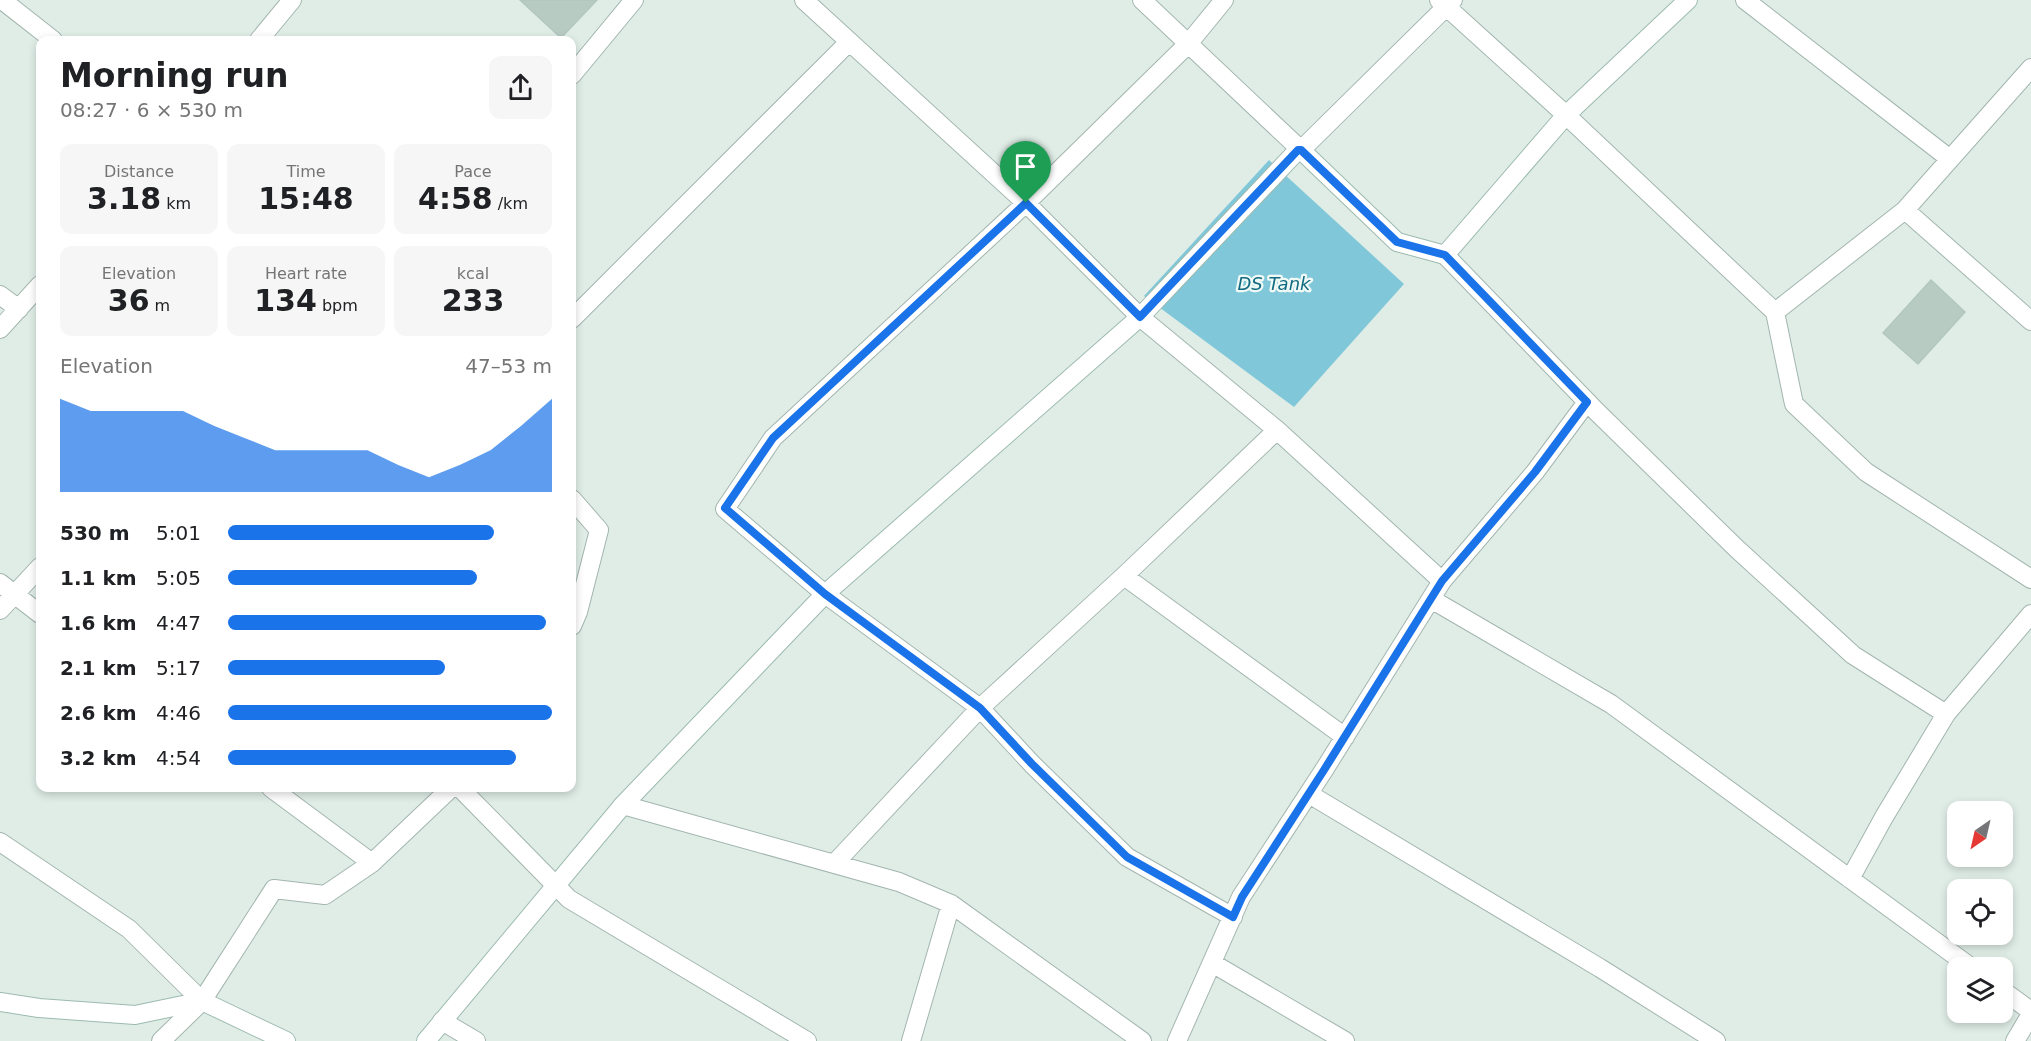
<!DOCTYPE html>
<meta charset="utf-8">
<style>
body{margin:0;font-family:"DejaVu Sans",sans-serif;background:#f6f6f6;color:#202124;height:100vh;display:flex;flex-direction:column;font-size:22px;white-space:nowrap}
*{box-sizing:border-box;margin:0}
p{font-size:20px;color:#757577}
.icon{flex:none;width:33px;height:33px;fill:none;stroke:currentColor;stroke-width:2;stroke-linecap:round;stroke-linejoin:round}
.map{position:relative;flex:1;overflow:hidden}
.sheet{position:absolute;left:36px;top:36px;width:540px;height:756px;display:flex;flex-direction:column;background:#fff;border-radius:12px;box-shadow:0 3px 9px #0003}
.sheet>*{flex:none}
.needle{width:39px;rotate:214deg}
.controls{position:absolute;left:1947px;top:801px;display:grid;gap:12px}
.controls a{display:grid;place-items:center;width:66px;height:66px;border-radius:12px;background:#fff;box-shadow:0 3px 9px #0003;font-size:30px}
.pin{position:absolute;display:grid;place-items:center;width:51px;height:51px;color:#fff;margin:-62px -26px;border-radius:50% 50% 50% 0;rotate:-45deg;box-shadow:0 0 6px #0007}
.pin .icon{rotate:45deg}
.round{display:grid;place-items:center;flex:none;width:63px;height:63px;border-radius:12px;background:#f6f6f6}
.head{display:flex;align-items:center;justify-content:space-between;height:102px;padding:0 24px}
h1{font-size:33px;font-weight:800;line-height:45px}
.metrics{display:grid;grid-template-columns:repeat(3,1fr);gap:9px;height:102px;padding:6px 24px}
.metrics div{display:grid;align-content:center;border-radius:12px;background:#f6f6f6;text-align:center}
.metrics b{font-size:30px;font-weight:800}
.metrics small{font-size:16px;font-weight:400}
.metrics p{font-size:16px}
.chart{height:168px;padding:12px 24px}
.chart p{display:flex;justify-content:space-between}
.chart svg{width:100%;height:108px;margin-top:6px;fill:#1a73e8;opacity:.7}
ul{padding:0 24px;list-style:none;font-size:20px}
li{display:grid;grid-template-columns:96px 72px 1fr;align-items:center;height:45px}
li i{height:15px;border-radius:8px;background:#1a73e8}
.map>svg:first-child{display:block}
</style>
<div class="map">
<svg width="2031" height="1041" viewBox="0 0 2031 1041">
<rect width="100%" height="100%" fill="#e0ede7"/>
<!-- water -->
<path fill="#80c8d9" d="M1269,160L1404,284L1294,407L1144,296Z"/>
<!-- building -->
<path fill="#b7cbc3" stroke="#b1c7bf" stroke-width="1.5" d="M520,0H597L561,38Z
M1931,280L1965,312L1918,364L1883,333Z"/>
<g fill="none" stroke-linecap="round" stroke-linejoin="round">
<!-- street casing -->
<g stroke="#a2b5af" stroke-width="20">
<path id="street" d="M2,0L53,40
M804,0L1026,203L1140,317L1277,430L1442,581
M1142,0L1301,150L1453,0
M1224,0L1188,44L1026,203L773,438L725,509L825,594L980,708L1032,764L1127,857L1233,917
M1439,0L1566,115L1775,312L1905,210L2031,68
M1745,0L1950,159
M259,40L292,0
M572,75L634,0
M1905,210L2031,321
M1445,255L1597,412L1736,548L1853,655L1946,714
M0,295L19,309
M1775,312L1794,404L1866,472L2031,579
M572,319L849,42
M0,329L40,285
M572,499L599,530L578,612L572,626
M1124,576L1345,737
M0,583L40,614
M1431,599L1611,704L1972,968
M0,610L40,567
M271,788L372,863
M460,788L569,899L807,1041
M1309,794L1600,968L1716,1041
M623,805L899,882L951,904L1142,1041
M0,842L129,929L202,1001
M834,864L980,708L1124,576L1277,430
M1850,879L1884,817L1946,714L2031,614
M1212,963L1345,1041
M2002,990L2031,1011
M442,1021L476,1041
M161,1041L202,1001L274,889L325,895L372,863L451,788
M911,1041L951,904
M1177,1041L1241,897L1324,770L1442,581L1535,472L1587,402
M2015,1041L2031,1014"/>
</g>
<!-- secondary casing -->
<g stroke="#9cbab0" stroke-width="20">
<path id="secondary" d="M0,1002L39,1008L135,1015L202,1001L286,1041
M426,1041L623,805L825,594L1140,317L1298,150H1301L1397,242L1445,255L1566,115L1688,0"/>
</g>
<!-- street -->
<use href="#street" stroke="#fff" stroke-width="18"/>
<!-- secondary -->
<use href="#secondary" stroke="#fff" stroke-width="18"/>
</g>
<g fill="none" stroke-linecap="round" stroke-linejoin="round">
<!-- route casing -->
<g stroke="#fff" stroke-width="12">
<path id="route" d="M1298,150H1301L1397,242L1445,255L1587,402L1535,472L1442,581L1324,770L1242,897L1233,917L1127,857L1032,764L980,708L825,594L725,508L773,438L1026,203L1140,317Z"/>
</g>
<!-- route -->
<use href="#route" stroke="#1a73e8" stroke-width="8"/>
</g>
<g text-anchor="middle" stroke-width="4.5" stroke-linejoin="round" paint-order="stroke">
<!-- water labels -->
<g font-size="18" font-style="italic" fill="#116b82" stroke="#f0f9f5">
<text x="1274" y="290">DS Tank</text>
</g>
</g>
</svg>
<div class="controls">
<a><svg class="needle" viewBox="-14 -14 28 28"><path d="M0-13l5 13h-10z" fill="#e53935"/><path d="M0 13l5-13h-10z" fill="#757577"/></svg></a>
<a><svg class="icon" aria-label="locate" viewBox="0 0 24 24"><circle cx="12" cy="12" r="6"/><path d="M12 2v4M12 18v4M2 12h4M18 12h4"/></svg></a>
<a><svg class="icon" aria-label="layers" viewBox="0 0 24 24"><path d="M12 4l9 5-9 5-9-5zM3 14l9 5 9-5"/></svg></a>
</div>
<div class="pin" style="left:1026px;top:203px;background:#1e9e55"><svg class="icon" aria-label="arrive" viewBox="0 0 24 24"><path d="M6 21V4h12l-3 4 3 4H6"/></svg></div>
<section class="sheet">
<div class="head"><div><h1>Morning run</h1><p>08:27 · 6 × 530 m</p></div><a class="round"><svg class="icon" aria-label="share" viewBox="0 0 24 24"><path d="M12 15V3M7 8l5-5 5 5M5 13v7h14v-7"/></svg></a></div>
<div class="metrics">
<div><p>Distance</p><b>3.18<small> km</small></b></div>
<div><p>Time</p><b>15:48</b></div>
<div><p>Pace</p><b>4:58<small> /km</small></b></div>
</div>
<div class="metrics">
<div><p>Elevation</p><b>36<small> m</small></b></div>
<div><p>Heart rate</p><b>134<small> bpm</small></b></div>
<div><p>kcal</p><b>233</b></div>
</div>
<div class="chart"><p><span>Elevation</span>47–53 m</p>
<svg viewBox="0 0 160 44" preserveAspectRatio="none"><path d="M0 44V6L10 11L20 11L30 11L40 11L50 17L60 22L70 27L80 27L90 27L100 27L110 33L120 38L130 33L140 27L150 17L160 6V44z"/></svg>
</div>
<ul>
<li><b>530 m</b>5:01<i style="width:82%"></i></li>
<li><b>1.1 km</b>5:05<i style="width:77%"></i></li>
<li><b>1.6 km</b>4:47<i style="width:98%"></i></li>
<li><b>2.1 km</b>5:17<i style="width:67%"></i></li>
<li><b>2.6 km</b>4:46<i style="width:100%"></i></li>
<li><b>3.2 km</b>4:54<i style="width:89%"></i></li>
</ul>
</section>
</div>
